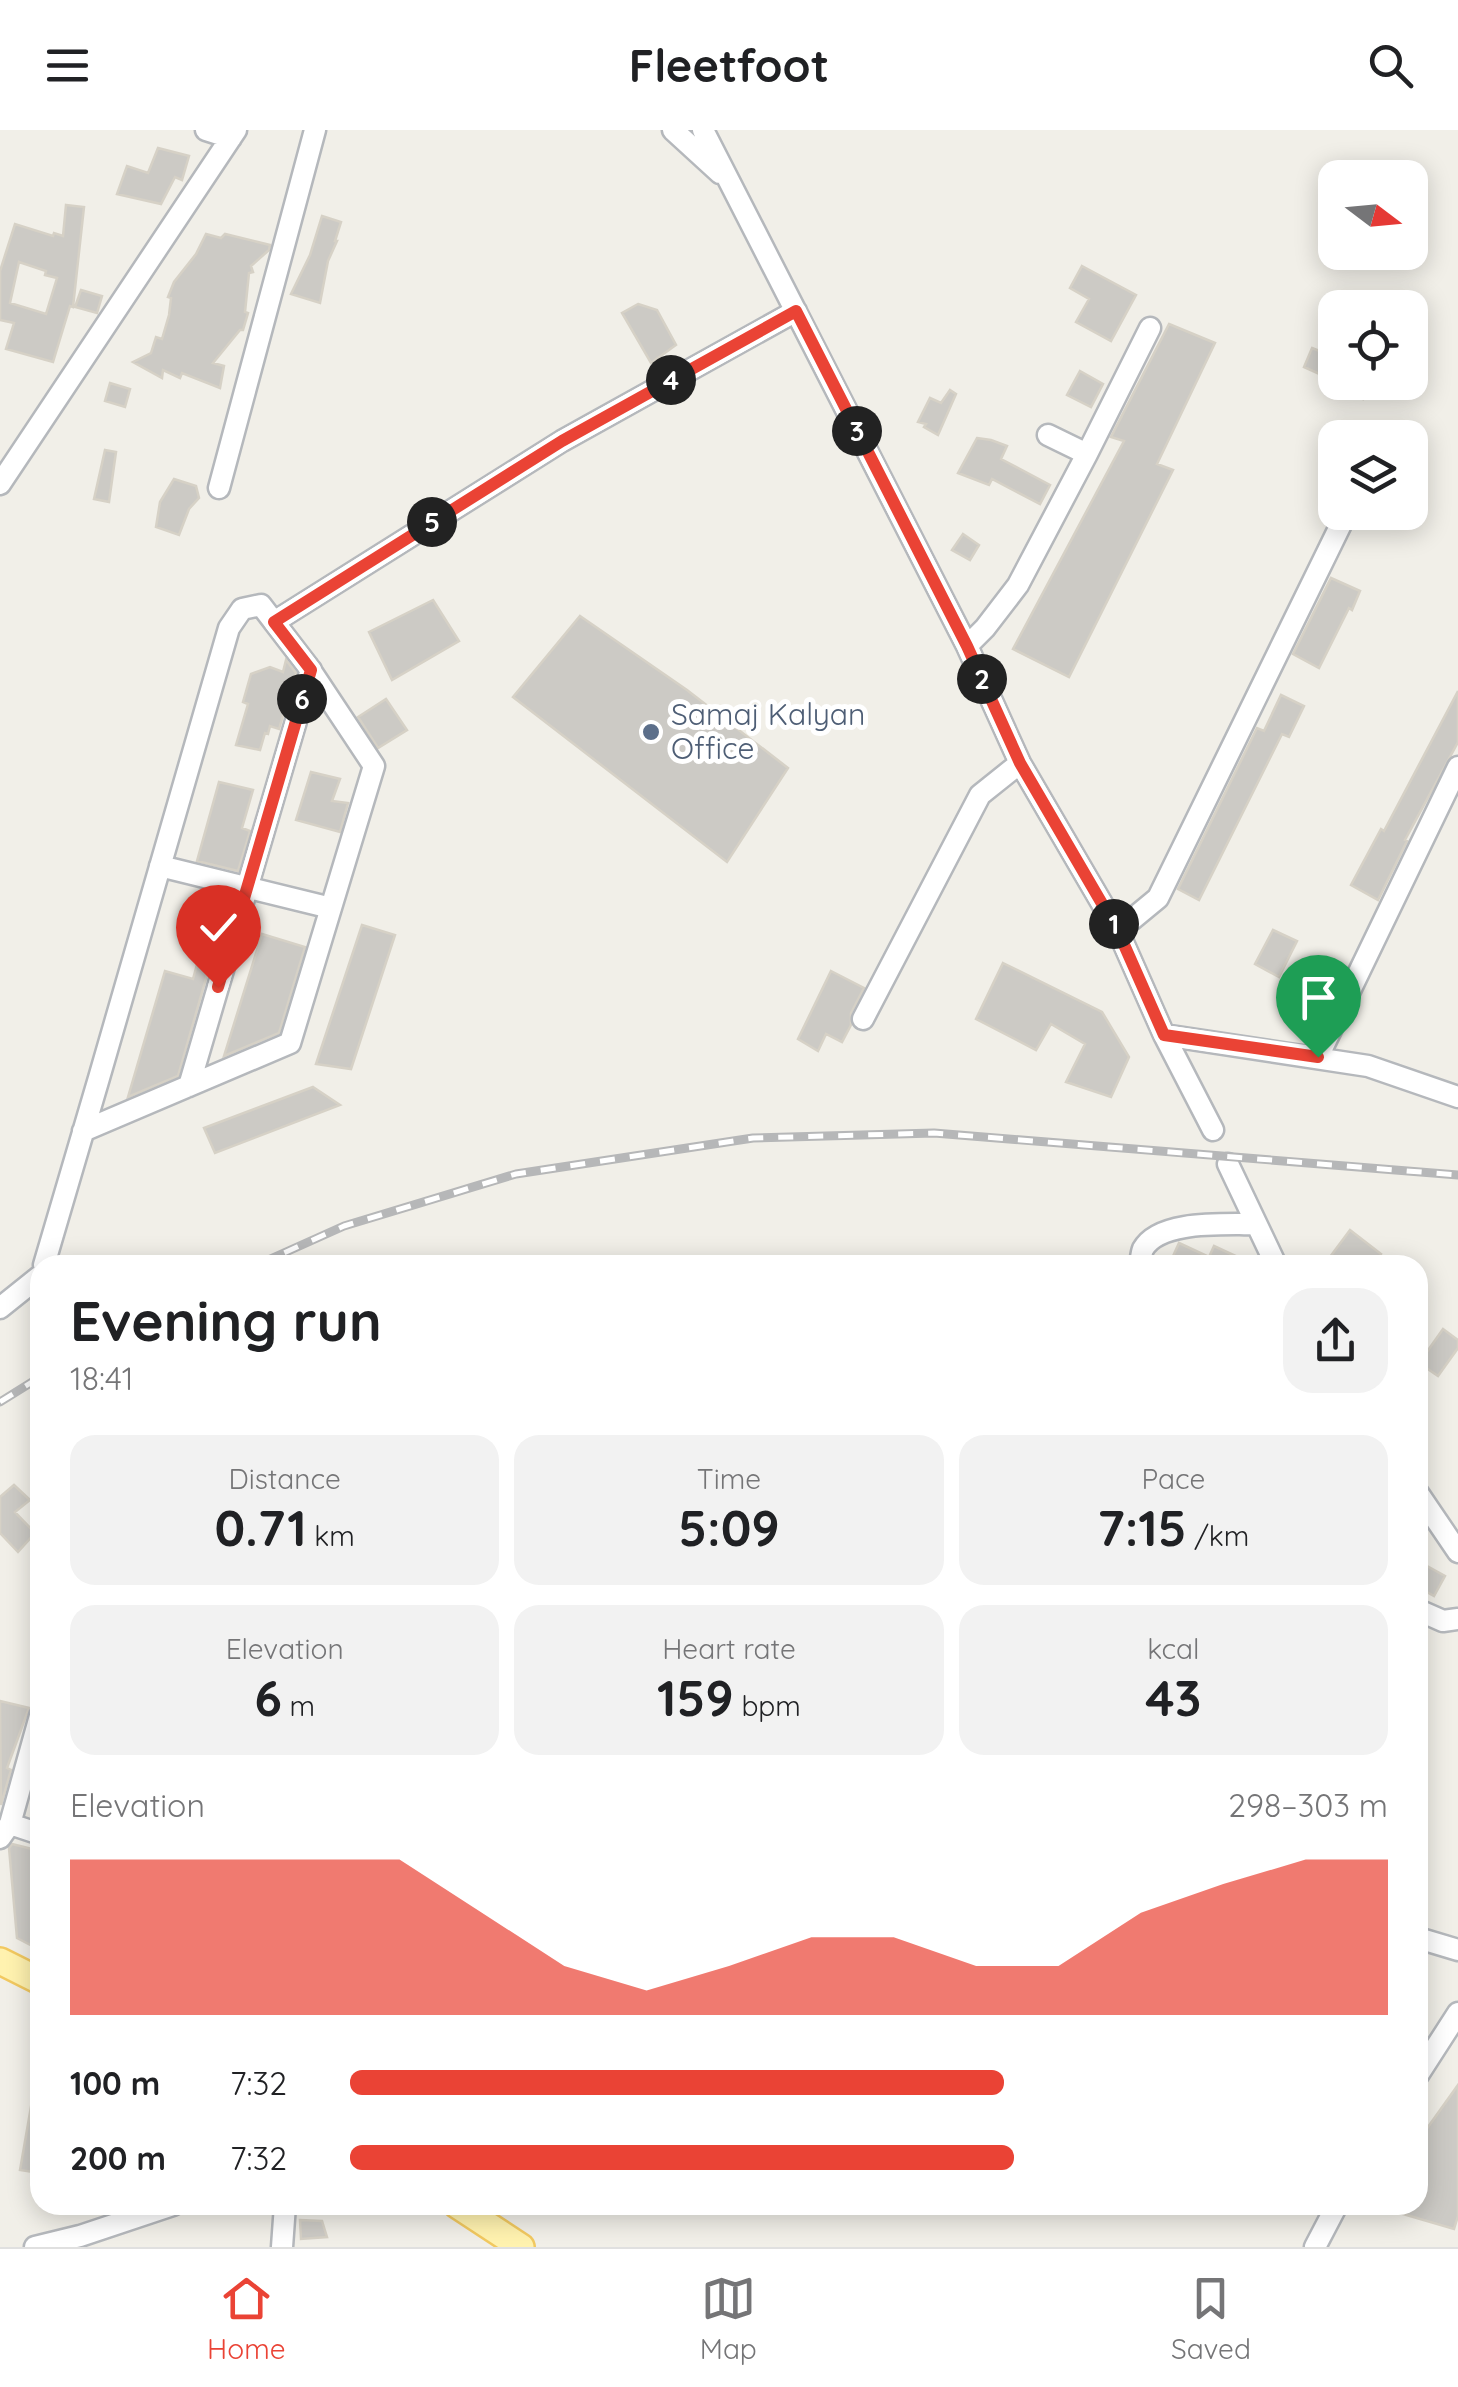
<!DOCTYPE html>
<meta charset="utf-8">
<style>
body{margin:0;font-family:Quicksand,sans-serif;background:#f2f2f2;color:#202124;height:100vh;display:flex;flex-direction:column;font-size:38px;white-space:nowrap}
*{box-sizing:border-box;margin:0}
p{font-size:32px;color:#757577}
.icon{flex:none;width:55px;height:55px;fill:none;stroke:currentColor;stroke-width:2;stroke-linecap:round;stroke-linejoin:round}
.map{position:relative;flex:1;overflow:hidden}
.panel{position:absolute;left:30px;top:1125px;width:1398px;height:960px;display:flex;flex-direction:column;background:#fff;border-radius:30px;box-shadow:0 5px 25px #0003}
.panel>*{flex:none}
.needle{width:65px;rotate:106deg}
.tools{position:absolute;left:1318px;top:30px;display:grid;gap:20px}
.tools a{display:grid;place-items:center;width:110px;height:110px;border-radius:20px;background:#fff;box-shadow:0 5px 25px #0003;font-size:50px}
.pin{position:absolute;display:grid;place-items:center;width:85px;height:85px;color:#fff;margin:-102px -42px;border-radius:50% 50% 50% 0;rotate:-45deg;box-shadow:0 0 10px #0007}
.pin .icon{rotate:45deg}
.km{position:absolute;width:50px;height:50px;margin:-25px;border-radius:50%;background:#222;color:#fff;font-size:28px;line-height:50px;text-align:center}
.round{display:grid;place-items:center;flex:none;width:105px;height:105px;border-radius:30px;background:#f2f2f2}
.overview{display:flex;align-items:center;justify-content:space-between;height:170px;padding:0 40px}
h1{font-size:55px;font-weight:700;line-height:75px}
.figures{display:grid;grid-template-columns:repeat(3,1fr);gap:15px;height:170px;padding:10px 40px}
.figures div{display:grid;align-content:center;border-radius:25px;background:#f2f2f2;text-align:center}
.figures b{font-size:50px;font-weight:700}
.figures small{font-size:28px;font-weight:400}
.figures p{font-size:28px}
.chart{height:280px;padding:20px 40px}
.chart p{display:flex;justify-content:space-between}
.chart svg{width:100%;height:180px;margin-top:10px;fill:#ea4335;opacity:.7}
ul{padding:0 40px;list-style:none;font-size:32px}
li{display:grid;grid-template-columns:160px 120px 1fr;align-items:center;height:75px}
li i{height:25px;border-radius:12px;background:#ea4335}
header{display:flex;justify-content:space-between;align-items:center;height:130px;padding:0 40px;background:#fff;font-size:45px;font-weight:700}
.menu{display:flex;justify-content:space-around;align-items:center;height:140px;border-top:2px solid #e0e0e0;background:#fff;font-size:28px;color:#757577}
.menu a{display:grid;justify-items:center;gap:5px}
.menu .selected{color:#ea4335}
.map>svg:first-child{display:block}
</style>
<header><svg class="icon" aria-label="menu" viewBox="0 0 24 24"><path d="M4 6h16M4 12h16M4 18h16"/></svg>Fleetfoot<svg class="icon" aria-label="search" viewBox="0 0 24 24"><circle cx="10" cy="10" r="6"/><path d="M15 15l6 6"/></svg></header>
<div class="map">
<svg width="1458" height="2117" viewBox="0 0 1458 2117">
<rect width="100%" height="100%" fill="#f1efe8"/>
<!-- building -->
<path fill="#cccac5" stroke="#d6d1c6" stroke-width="2.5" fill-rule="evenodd" d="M158,18L189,26L182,50L175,47L161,74L117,64L127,36L148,43Z
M66,75L84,77L73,177L70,176L53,232L6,219L14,193L0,190V141L15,94L53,106L54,103L63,106ZM19,132L46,141L45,145L57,148L46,184L10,173Z
M322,86L341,92L335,111H337L328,131L320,173L291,164L310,125Z
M206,104L221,108L225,104L270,115L269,120L251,136L253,142L249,143L245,182L248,183L243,200H240L213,233L224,236L220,258L182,243L180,248L163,240L162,248L133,232L151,223L156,207L162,209L169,185L171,168L168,167L174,152L196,124Z
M1082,136L1136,165L1111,211L1076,192L1089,169L1070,158Z
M81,160L102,166L97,183L75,177Z
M638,174L657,180L676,215L651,233L622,183Z
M1169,194L1215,213L1157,334L1173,340L1069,547L1013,519L1124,311L1111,307Z
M1312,218L1332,226L1324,246L1304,237Z
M1080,241L1103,254L1091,277L1067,265Z
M1333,252H1372L1363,269Z
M110,253L130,259L125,277L105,271Z
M950,260L956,264L938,305L924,297L926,294L918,292L930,268L941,273Z
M977,308L991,310L1007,316L1001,329L1050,355L1040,374L992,349L989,355L958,343Z
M105,320L116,322L109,372L94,369Z
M174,349L196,356L199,368L189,379L179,405L156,397L160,372Z
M963,404L979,415L970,430L952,420Z
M1331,448L1360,461L1352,480L1349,478L1319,538L1293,524Z
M433,470L459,511L392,550L369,502Z
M580,486L687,560L788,638L727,732L513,567Z
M286,530L296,543L279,599L270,596L268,604L265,603L260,620L236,615L248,574L243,572L251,544L270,537L283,542Z
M1458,561V612L1405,710L1407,711L1378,770L1351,755L1381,699L1384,701Z
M1281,565L1304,576L1289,607L1282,604L1199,770L1178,759L1257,598L1264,601Z
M386,569L407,600L378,618L358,587Z
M311,642L340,649L332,671L348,673L340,702L296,690Z
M219,652L253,660L242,698L250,701L238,741L197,731Z
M362,795L395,805L351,939L316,934Z
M1273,800L1297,811L1279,847L1255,834Z
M262,804L305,817L279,903L224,926Z
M199,827L211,831L178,946L128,967L165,841L193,849Z
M1003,833L1102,882L1129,927L1111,967L1066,952L1085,914L1051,894L1036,920L976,889Z
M831,841L864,858L851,883V895L842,912L826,904L818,921L798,909Z
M313,957L340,975L215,1023L204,998Z
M1350,1100L1381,1124L1373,1135H1324Z
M1179,1113L1209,1127L1214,1116L1255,1135H1169Z
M1443,1199L1458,1210V1218L1438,1246L1419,1233Z
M14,1355L30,1370L15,1382L35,1403L18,1422L0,1403V1367Z
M1418,1431L1445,1446L1434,1466L1418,1457Z
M0,1571L29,1578L7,1638L11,1640L1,1675Z
M12,1714L40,1721V1820L17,1808L9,1718Z
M1458,1955V2086L1454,2099L1386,2079V2075H1418V2011Z
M32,1971L40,1972V2043L20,2040Z
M300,2090L322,2091L327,2107L301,2109Z"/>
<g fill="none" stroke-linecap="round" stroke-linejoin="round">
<!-- minor casing -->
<g stroke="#b5b8bc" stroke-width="25">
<path id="minor" d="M206,0L231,8
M673,0L720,43
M703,0L967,516L1020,633L1118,801L1164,905L1368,936L1458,967
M1087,324L1150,198
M0,354L236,0
M219,358L315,0
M274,492L562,311L796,181
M967,516L985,498L1018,455L1087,324L1048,305
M160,736L331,778
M1118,801L1158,768L1347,382
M863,889L980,665L1020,633
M1164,905L1213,1000
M1318,927L1458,637
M189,956L311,540
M1228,1034L1276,1135
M44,1135L99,948L229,498L242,479L261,475L307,535L374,636L290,913L83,1001
M1140,1135C1141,1130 1141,1124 1143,1119C1160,1089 1227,1095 1256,1094
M0,1178L40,1146
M1418,1363L1458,1422
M1418,1480L1443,1491L1458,1489
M10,1694L40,1704
M0,1708L10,1694L40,1586
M1418,1808L1458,1820
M1418,1945L1458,1883
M35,2117L80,2106L173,2075
M282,2117L285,2075
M1315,2117L1337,2075"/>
</g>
<!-- major casing -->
<g stroke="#f2c960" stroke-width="30">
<path id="major" d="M0,1831L40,1851
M457,2075L521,2117"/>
</g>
<!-- minor -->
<use href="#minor" stroke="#fff" stroke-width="20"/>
<!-- major -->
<use href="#major" stroke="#fff2af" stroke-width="25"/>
<!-- rail casing -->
<g stroke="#b6b7b8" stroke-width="9">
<path id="rail" d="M257,1135L344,1096L516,1044L753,1008L934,1003L1458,1045
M0,1272L40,1247"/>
</g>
<!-- rail -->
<use href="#rail" stroke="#fff" stroke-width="5" stroke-dasharray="15" stroke-linecap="butt"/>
</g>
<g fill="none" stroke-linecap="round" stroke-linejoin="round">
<!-- route casing -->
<g stroke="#fff" stroke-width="20">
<path id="route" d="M218,857L311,540L274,492L562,311L796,181L967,516L1020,633L1118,801L1164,905L1318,927"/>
</g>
<!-- route -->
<use href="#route" stroke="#ea4335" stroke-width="12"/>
</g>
<!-- markers -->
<circle fill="#5c6f8a" stroke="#fff" stroke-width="4" cx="651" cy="602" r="10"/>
<g text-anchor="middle" stroke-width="10" stroke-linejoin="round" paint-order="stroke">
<!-- service labels -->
<g font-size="30" fill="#4e5e75" stroke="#fff" text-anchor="start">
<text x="671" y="595">Samaj Kalyan<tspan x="671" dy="34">Office</tspan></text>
</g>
</g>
</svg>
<div class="tools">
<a><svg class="needle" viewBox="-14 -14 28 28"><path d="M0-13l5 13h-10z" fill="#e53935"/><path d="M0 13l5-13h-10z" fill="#757577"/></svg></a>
<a><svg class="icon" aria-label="locate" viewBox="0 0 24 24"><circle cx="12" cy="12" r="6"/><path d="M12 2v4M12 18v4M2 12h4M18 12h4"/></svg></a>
<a><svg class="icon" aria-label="layers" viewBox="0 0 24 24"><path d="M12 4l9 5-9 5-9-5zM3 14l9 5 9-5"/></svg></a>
</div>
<div class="pin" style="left:1318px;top:927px;background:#1e9e55"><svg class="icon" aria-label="arrive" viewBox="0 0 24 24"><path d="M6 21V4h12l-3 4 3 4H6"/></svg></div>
<div class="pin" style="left:218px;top:857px;background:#d93025"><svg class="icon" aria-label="check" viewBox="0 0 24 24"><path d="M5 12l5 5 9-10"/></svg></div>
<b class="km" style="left:1114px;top:794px">1</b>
<b class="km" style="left:982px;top:549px">2</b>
<b class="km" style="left:857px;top:301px">3</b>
<b class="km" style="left:671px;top:250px">4</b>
<b class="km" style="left:432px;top:392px">5</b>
<b class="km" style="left:302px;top:569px">6</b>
<section class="panel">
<div class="overview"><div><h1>Evening run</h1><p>18:41</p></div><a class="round"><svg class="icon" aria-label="share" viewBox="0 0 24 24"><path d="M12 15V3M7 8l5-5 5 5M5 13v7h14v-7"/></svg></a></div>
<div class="figures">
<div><p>Distance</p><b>0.71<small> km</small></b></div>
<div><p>Time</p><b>5:09</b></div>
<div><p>Pace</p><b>7:15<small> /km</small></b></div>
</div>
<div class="figures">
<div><p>Elevation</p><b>6<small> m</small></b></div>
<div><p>Heart rate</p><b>159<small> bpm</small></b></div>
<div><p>kcal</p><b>43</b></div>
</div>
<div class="chart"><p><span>Elevation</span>298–303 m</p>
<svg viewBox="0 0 160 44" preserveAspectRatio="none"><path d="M0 44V6L10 6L20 6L30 6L40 6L50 19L60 32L70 38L80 32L90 25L100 25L110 32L120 32L130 19L140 12L150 6L160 6V44z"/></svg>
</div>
<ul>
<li><b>100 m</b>7:32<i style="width:63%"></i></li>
<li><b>200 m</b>7:32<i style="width:64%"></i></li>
</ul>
</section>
</div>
<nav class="menu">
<a class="selected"><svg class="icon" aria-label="home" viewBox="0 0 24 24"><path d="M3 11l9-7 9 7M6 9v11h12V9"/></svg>Home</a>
<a><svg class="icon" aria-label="map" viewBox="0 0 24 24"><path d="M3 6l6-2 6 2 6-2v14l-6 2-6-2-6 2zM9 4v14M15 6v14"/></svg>Map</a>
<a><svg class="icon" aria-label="saved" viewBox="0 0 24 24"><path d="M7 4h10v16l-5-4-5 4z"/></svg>Saved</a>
</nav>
